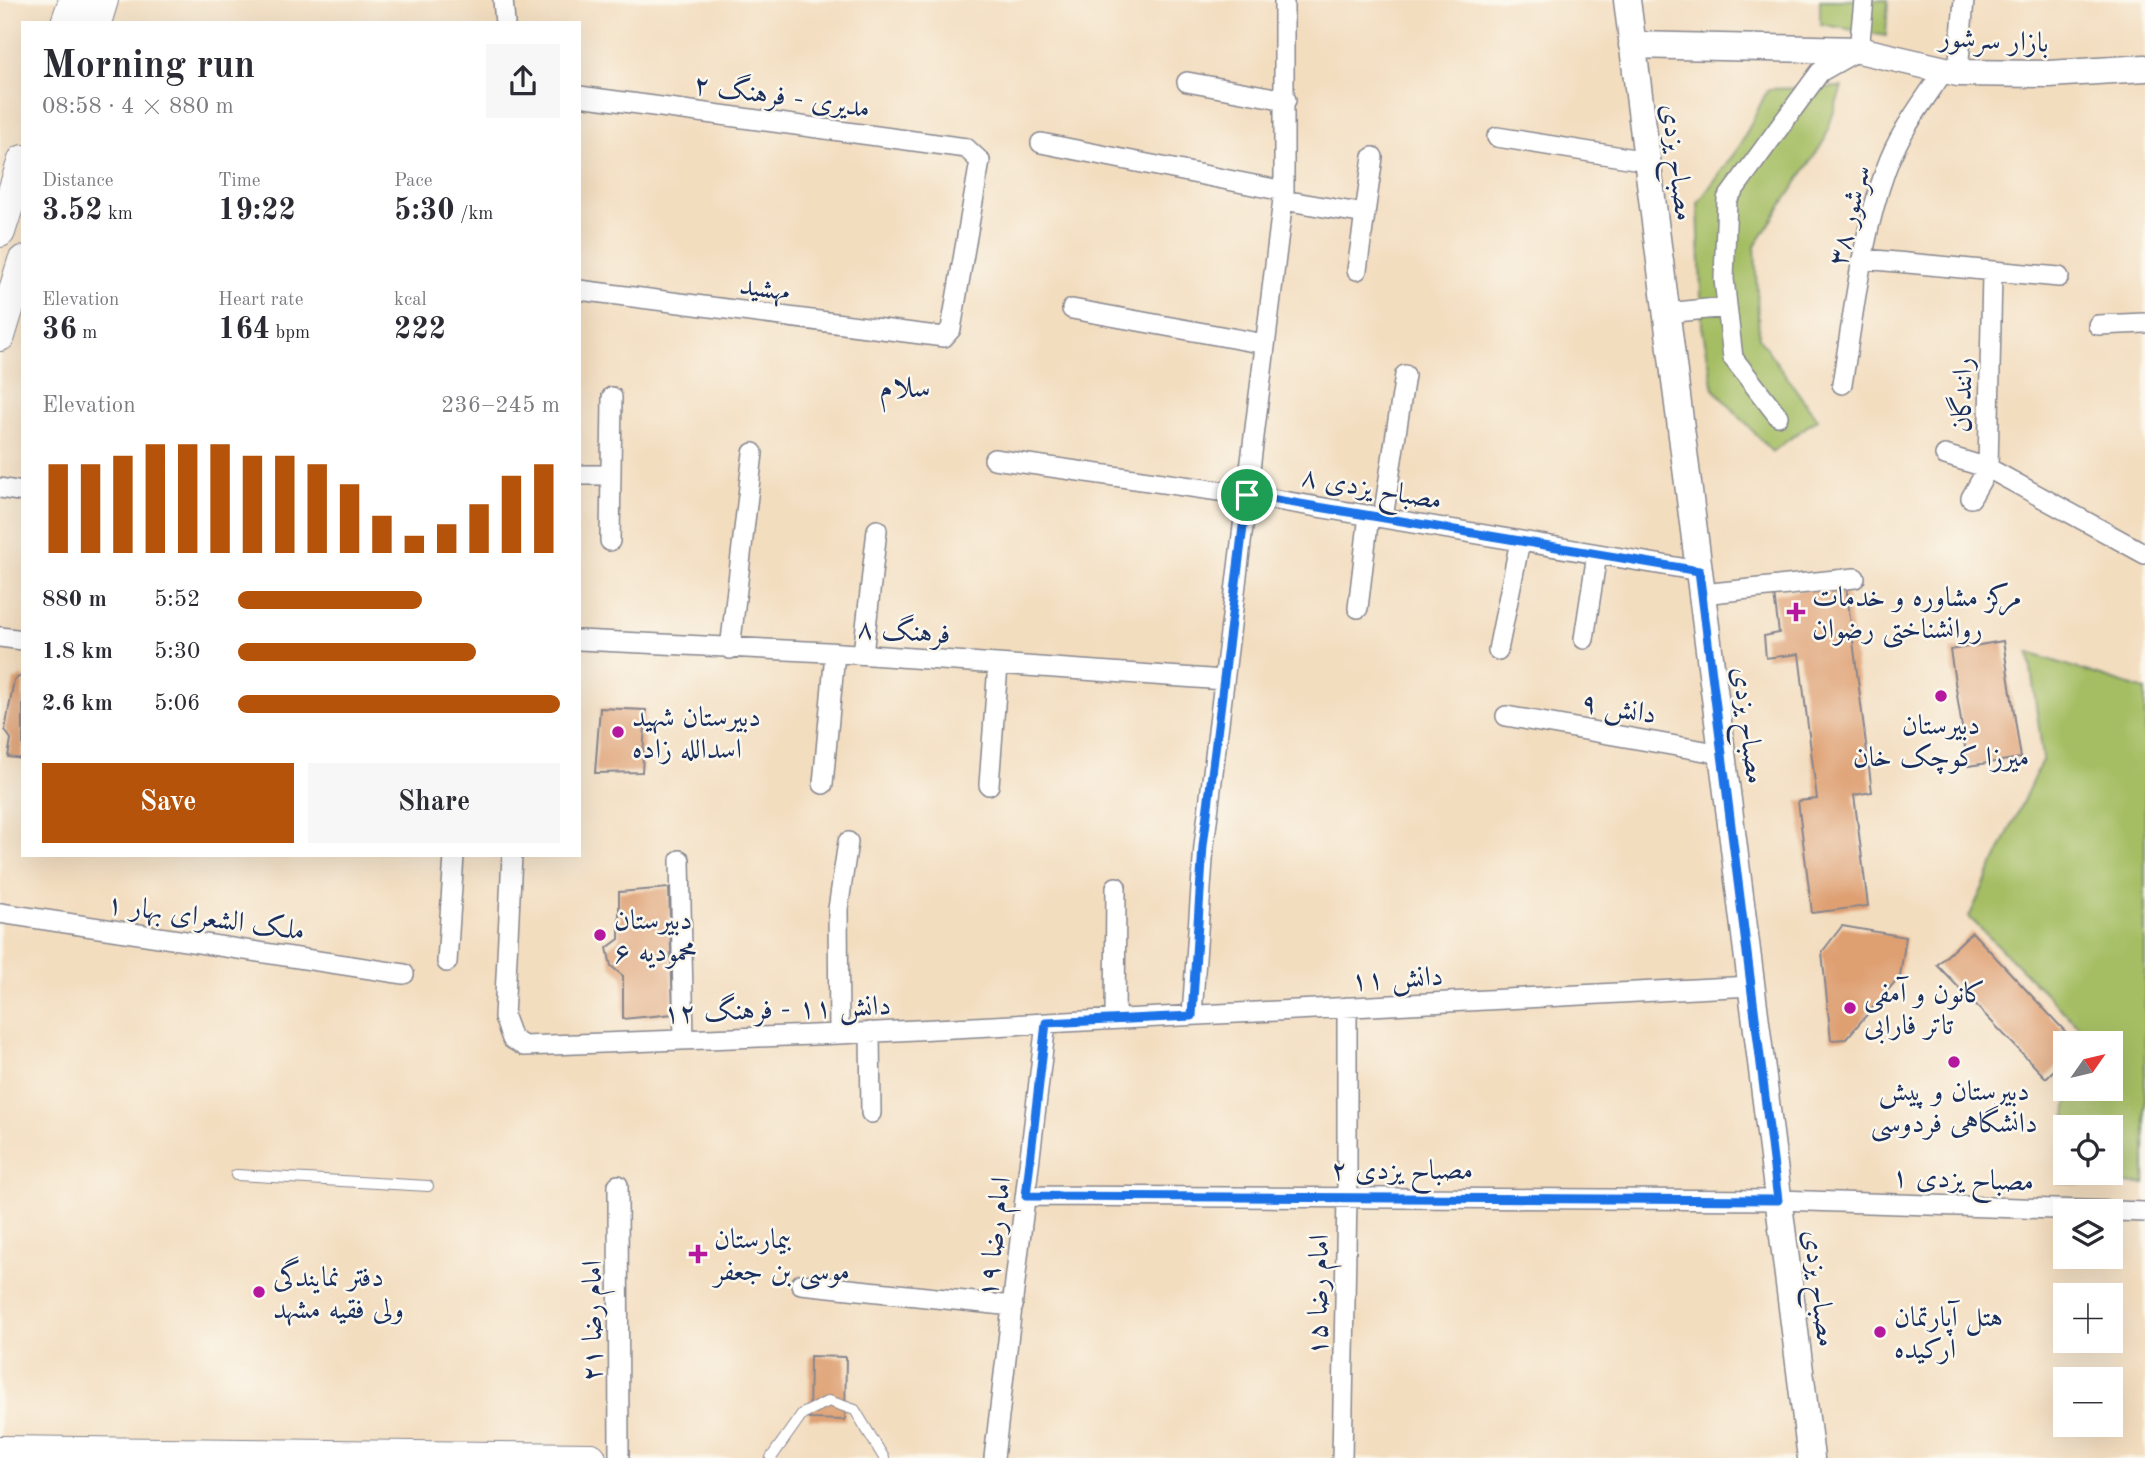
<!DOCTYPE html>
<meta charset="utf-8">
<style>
body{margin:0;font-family:"Old Standard TT",Amiri,serif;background:#f7f7f7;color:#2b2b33;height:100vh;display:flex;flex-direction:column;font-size:26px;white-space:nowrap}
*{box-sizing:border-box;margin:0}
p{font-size:23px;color:#7c7c81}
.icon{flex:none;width:38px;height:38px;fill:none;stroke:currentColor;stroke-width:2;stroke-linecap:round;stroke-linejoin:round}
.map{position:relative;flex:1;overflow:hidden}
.side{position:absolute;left:21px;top:21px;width:560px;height:836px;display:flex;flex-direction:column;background:#fff;border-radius:0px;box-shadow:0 7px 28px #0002}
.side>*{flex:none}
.needle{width:46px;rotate:56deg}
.fabs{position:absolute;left:2053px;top:1031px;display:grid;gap:14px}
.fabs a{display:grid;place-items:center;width:70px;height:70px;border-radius:0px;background:#fff;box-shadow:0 7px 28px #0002;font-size:35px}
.pin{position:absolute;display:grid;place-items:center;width:60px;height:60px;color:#fff;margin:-30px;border:4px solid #fff;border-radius:50%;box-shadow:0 2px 7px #0007}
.round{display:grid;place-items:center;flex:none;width:74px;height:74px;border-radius:0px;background:#f7f7f7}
.overview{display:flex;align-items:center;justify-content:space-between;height:119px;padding:0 21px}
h1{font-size:38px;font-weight:600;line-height:52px}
.metrics{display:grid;grid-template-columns:repeat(3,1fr);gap:10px;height:119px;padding:7px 21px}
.metrics div{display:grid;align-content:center}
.metrics b{font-size:30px;font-weight:600}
.metrics small{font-size:19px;font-weight:400}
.metrics p{font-size:19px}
.chart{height:196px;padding:14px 21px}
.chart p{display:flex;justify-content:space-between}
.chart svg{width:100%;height:126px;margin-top:7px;stroke:#b45309;stroke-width:6}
.cta{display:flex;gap:14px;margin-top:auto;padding:14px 21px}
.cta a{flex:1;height:80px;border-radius:0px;background:#b45309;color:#fff;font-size:28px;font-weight:600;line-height:80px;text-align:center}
.cta a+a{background:#f7f7f7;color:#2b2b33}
ul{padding:0 21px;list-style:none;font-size:23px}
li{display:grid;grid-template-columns:112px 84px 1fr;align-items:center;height:52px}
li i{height:18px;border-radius:9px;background:#b45309}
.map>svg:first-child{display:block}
</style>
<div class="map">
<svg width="2145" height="1458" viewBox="0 0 2145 1458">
<rect width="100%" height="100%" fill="#fbf7ec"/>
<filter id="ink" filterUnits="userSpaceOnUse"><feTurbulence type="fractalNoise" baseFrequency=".0143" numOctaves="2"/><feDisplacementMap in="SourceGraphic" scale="14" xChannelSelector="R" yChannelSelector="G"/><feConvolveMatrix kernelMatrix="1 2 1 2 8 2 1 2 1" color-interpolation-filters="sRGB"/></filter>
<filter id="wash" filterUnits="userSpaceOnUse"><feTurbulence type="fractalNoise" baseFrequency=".00686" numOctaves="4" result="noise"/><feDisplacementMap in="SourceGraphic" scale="28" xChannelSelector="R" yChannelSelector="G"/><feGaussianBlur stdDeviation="1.57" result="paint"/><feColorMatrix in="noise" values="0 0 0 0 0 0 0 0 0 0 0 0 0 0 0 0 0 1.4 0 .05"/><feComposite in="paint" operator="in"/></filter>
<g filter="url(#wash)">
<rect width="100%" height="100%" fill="#f3ddbf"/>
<!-- green -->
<path fill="#a5be64" stroke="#607661" stroke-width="2" d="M1820,0H1888L1886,36L1820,24Z
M1842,87L1824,141L1755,246L1759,338L1817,419L1772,452L1714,389L1702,326L1698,203L1741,144L1768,89Z
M2029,653L2145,690V1184L2060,1183L2065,1129V1172H2110V1127H2065L2069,1089L2110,1088V1043H2085L2089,1037L1969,917L2043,758Z"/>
<g id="blocks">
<!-- building -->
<path fill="#de9f71" d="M1846,585L1872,792L1854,795L1868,906L1812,913L1798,801L1817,799L1799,654L1766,658L1764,636L1779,633L1774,594Z
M2003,641L2021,758L1968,766L1950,650Z
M23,675V759L8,757L11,739L5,730L14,680Z
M600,708L646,710L642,772L595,773Z
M669,888L673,1014L623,1019V976L611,966L607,948L619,939V892Z
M1842,926L1906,937L1900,976L1846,1039L1831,1040L1822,952Z
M1972,932L2076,1043H2065V1059L2046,1078L1937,965Z
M810,1356L846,1357L845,1420L809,1419Z"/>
</g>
</g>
<g filter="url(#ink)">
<use href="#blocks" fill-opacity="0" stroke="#87868e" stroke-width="2"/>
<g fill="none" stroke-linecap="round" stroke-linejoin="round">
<!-- lane casing -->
<g stroke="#87868e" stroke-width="12">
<path id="lane" d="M236,1175L428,1186
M771,1458L802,1414L829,1401L855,1410L884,1458"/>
</g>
<!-- street casing -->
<g stroke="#87868e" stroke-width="22">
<path id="street" d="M503,0L505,23
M1958,73L1964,0
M1187,82L1286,100
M579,96L966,148L980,161L951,329L944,337L579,290
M1497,137L1647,161
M1041,143L1284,191
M1283,200L1365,214
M1864,259L2059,277
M1357,270L1373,157
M1072,309L1265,344
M1666,313L1727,307
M2098,325L2145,323
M1842,384C1854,313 1861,237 1886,169C1898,134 1923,102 1943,72
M1778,416L1733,358L1724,279L1727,199L1820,72L1859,50L1864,0
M1945,455L1988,468L2145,554
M994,459L1247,495L1699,571
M579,475H611
M0,488L23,492
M1971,498L1988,468L1992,273
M1383,518L1405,375
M610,541L612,397
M1702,594L1855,578
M1358,608L1369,515
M0,637L23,640
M1584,639L1597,554
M579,640L827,652L1224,680
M730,649L753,453
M1498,650L1520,541
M863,654L877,530
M1506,716L1722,754
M823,784L835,653
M989,785L998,665
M512,856L504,1017L512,1039L524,1046L839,1034L1751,986
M680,860L684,1040
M0,913L404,974
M447,962L454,856
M1192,1015L1204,846L1284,191V0
M1115,1019L1116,887
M870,1032L871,1113
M839,1034L838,909L848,842
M618,1185L619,1458
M1026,1196L1778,1200L2145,1212
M801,1284L1013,1306
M994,1458L1046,1023
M1342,1458L1347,1197V1007"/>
</g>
<!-- secondary casing -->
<g stroke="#87868e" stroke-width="29">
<path id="secondary" d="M1627,0L1811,1458
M1632,45L1859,50L1958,73L2049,74L2145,68"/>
</g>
<!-- primary casing -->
<g stroke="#87868e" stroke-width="32">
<path id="primary" d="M66,23L74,0
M96,23L103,0
M0,232L23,160
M0,336L23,261
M0,1451L591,1458"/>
</g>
<!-- lane -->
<use href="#lane" stroke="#fff" stroke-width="10"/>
<!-- street -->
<use href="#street" stroke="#fff" stroke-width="19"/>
<!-- secondary -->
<use href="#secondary" stroke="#fff" stroke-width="26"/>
<!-- primary -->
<use href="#primary" stroke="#fff" stroke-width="30"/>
</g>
</g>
<g fill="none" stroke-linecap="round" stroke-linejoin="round" filter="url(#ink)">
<!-- route casing -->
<g stroke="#fff" stroke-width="14">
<path id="route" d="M1247,495L1699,571L1778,1200L1026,1196L1046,1023L1192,1016L1203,846Z"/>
</g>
<!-- route -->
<use href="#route" stroke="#1a73e8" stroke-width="9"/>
</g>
<!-- markers -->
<g fill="#b5179e" stroke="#fbf7ec" stroke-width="2.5">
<path d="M1792.5 601.5h7v7h7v7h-7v7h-7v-7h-7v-7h7z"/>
<circle cx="1941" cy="696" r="7"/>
<circle cx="618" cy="732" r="7"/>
<circle cx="600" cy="935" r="7"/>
<circle cx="1850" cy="1008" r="7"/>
<circle cx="1954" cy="1062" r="7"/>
<path d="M694.5 1243.5h7v7h7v7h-7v7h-7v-7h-7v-7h7z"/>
<circle cx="259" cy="1292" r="7"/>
<circle cx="1880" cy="1332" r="7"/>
</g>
<g text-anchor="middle" stroke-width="5" stroke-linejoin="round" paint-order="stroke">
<!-- street labels -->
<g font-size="28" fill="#1b2f5e" stroke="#fbf7ec">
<text transform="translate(1994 39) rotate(3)" y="10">بازار سرشور</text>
<text transform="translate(782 95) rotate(8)" y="10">مدیری - فرهنگ ۲</text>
<text transform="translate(1679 162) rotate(83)" y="10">مصباح یزدی</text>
<text transform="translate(1848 215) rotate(-76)" y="10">سرشور ۳۸</text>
<text transform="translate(765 287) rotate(8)" y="10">مهشید</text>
<text transform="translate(1961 395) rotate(-89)" y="10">رانندگان</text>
<text transform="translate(1372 487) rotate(10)" y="10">مصباح یزدی ۸</text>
<text transform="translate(904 630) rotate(4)" y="10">فرهنگ ۸</text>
<text transform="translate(1619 707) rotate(10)" y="10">دانش ۹</text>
<text transform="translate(1750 725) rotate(83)" y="10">مصباح یزدی</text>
<text transform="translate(206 916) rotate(8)" y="10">ملک الشعرای بهار ۱</text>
<text transform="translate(1397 977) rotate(-3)" y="10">دانش ۱۱</text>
<text transform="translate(777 1008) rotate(-2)" y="10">دانش ۱۱ - فرهنگ ۱۲</text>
<text x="1402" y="1179">مصباح یزدی ۲</text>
<text transform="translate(1963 1178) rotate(2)" y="10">مصباح یزدی ۱</text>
<text transform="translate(993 1237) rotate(-83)" y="10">امام رضا ۱۹</text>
<text transform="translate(1821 1288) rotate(83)" y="10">مصباح یزدی</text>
<text transform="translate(1317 1295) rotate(-89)" y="10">امام رضا ۱۵</text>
<text transform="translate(591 1321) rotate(-90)" y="10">امام رضا ۲۱</text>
</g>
<!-- poi labels -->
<g font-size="28" fill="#1b2f5e" stroke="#fbf7ec" text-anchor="start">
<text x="1812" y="606">مرکز مشاوره و خدمات<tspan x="1812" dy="32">روانشناختی رضوان</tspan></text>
<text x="632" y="726">دبیرستان شهید<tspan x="632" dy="32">اسدالله زاده</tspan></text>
<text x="1941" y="734" text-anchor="middle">دبیرستان<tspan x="1941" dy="32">میرزا کوچک خان</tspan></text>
<text x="614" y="929">دبیرستان<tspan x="614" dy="32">محمودیه ۶</tspan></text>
<text x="1864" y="1002">کانون و آمفی<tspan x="1864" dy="32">تاتر فارابی</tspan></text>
<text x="1954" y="1100" text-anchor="middle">دبیرستان و پیش<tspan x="1954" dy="32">دانشگاهی فردوسی</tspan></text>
<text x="714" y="1248">بیمارستان<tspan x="714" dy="32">موسی بن جعفر</tspan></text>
<text x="273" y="1286">دفتر نمایندگی<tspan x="273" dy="32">ولی فقیه مشهد</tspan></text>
<text x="1894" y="1326">هتل آپارتمان<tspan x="1894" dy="32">ارکیده</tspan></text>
</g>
<!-- neighbourhood labels -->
<g font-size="30" fill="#1b2f5e" stroke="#fbf7ec">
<text x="905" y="397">سلام</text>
</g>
</g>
</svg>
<div class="fabs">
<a><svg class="needle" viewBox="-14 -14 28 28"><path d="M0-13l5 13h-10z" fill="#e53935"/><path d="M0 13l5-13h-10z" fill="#7c7c81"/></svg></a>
<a><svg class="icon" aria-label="locate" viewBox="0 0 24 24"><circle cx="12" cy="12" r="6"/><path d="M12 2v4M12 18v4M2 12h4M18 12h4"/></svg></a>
<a><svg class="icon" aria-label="layers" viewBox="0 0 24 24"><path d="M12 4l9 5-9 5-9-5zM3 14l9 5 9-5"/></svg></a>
<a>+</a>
<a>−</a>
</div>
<div class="pin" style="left:1247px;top:495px;background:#1e9e55"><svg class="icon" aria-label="arrive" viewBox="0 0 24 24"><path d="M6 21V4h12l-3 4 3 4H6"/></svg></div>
<section class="side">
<div class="overview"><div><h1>Morning run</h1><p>08:58 · 4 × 880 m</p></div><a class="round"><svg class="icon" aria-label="share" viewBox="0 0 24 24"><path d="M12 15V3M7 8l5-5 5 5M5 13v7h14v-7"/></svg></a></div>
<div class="metrics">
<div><p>Distance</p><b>3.52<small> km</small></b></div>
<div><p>Time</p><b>19:22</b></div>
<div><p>Pace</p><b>5:30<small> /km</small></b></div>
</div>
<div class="metrics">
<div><p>Elevation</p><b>36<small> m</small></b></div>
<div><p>Heart rate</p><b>164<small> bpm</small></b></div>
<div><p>kcal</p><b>222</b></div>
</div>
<div class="chart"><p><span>Elevation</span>236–245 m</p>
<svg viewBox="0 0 160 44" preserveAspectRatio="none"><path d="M5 44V13M15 44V13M25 44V10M35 44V6M45 44V6M55 44V6M65 44V10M75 44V10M85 44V13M95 44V20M105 44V31M115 44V38M125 44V34M135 44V27M145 44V17M155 44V13"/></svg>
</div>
<ul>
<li><b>880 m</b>5:52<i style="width:57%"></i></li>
<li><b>1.8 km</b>5:30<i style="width:74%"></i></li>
<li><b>2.6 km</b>5:06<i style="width:100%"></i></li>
</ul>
<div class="cta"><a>Save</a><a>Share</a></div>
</section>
</div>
